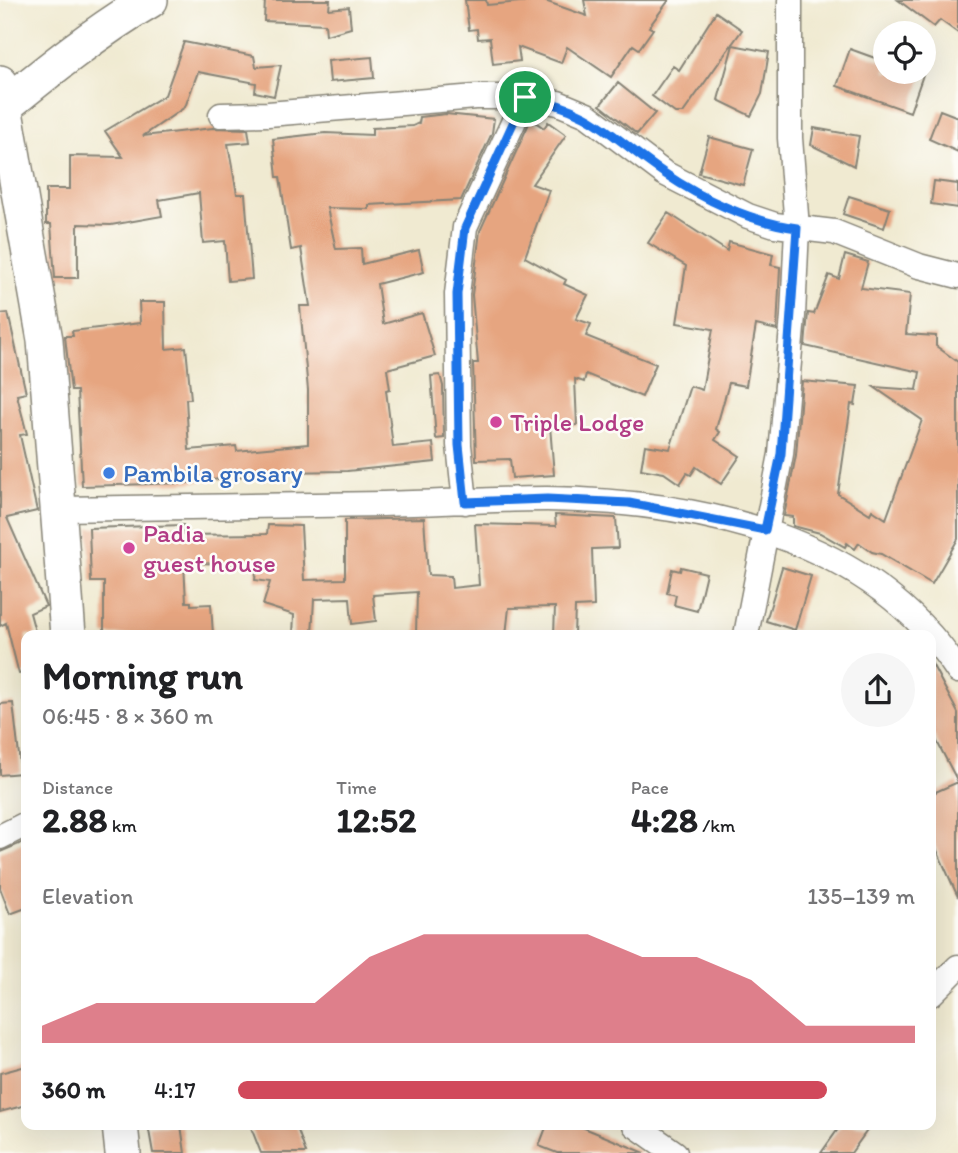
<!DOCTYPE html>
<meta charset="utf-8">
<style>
body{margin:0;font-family:Itim,sans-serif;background:#f6f6f6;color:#202124;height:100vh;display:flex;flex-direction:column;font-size:26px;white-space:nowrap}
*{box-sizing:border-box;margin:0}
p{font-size:23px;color:#757577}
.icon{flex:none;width:38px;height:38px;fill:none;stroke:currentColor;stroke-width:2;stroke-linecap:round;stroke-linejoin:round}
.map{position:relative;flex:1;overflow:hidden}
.panel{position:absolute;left:21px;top:630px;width:915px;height:500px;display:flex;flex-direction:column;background:#fff;border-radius:14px;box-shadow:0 7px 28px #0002}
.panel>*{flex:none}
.fabs{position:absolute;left:873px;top:21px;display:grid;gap:14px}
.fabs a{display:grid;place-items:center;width:63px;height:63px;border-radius:50%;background:#fff;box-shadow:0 7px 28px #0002;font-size:35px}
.pin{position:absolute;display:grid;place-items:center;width:60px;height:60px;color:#fff;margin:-30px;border:4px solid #fff;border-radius:50%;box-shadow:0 2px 7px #0007}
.round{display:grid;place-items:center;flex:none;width:74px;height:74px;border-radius:37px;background:#f6f6f6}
.overview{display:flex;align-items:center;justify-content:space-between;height:119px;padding:0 21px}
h1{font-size:38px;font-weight:700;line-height:52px}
.figures{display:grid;grid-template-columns:repeat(3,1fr);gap:10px;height:119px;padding:7px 21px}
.figures div{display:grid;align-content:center}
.figures b{font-size:35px;font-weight:700}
.figures small{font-size:19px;font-weight:400}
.figures p{font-size:19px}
.chart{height:196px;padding:14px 21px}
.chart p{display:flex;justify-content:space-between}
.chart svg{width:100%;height:126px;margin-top:7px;fill:#d1495b;opacity:.7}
ul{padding:0 21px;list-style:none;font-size:23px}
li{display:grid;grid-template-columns:112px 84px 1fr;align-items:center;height:52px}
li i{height:18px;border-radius:9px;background:#d1495b}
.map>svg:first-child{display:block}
</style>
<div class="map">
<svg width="958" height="1153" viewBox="0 0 958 1153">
<rect width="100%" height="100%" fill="#fdfcf7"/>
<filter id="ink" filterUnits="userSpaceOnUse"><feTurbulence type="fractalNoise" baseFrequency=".0143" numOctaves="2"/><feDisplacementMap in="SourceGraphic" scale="14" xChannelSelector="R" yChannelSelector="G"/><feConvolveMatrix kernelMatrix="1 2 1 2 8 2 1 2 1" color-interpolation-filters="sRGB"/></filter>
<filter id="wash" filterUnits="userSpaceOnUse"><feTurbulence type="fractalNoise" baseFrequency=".00686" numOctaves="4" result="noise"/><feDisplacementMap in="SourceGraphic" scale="28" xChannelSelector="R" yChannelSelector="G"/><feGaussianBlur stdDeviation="1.57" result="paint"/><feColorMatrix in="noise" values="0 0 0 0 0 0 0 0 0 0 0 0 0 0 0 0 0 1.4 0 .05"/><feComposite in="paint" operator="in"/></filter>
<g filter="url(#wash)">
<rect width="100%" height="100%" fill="#f0ead1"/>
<g id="blocks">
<!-- building -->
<path fill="#e6a580" d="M265,0H330L329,9L349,7L351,28L326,35L325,24L264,21Z
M465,0H486L487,5L542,0L587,16L584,0H669L649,27L653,29L639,49L633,45L611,77L567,47L561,63L518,47L520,61L493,64L490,38L478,39L477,29L469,30Z
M898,0H958V33L940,20L934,27Z
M716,12L742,30L683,113H675L652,96L673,66L679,70Z
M184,42L254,56L256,67L281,65L274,96L255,92L256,83L198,72L185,107L143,136L213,128L248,129L250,142L228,144L237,194H245L252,279L228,281L225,241L203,243L199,193L159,200L162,216L111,225L78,224V278H55L51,224H46V189H70V156L123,157L105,131L165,95Z
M733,45L769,52L762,94L751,116L718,100Z
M850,49L886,62V72H924L910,112L837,86Z
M372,57L374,78L330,82L328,61Z
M618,83L655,113L637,134L600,105Z
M940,110L958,117V152L929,139Z
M446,114L494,119L492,133L461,200L369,205V209L327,208L336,249L361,248L362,264L419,250L424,272L377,284L383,324L422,313L435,356L387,369L390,389L386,390L393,447L433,443L435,462L347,471L279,472L186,483L82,486L77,391H71L65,336H73L72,331L140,323L139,302H165L166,349L186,347L191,399H186L189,450L236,446L237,451L308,444V390L300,306H310L301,248L291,250L280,177H277L273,139L325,133L372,135V128L413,126L419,123L420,117Z
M531,119L544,128L548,122L566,135L532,184L549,190L525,257L566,280L564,284L588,295L576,319L591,324L586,336L656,364L642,397L586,374L584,382L575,379L577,425L550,426L554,475L512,478L510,459L476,460L473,363H478L472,295L480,231Z
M814,128L859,136L854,166L811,145Z
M709,137L753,149L743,185L699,173Z
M934,181L958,184V208L931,204Z
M849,196L890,209L884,228L843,214Z
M668,213L727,251L729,242L773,254L771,265L780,267L777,330L756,325L746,386L729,383L716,429L720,432L715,440L740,456L721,484L696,467L691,475L687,473L680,484L664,473L641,469L645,445L670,449L690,386L702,390L713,329L677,323L686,266L648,243Z
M845,255L868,262L861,288L910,294L906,334L936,336V346L958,362V539L932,584L881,554L872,552L859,543L855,549L847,543L845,547L820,533L793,526V517L784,516L796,455L802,381L858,386L855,405L851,404L838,494L870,514L872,510L886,519L922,420L874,387L917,390L920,372L805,346L808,313L814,314L829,275L839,279Z
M8,313L26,393L17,395L27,434L20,435L37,511L7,518L46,606L30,613L36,635H26V673L19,674L6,623L0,626V314Z
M440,375L443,386L444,438L436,439L431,376Z
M555,515L616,518L618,548L592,549L594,606L575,607L574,635H554L555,607L509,608L506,635H416L417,592L373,595L376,621L352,624L350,598L314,599L312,635H293L294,615L263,605L270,582L255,580L257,564L184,563L186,602H191V605L211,604L213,635H104V582H91L89,528L183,525V535L267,534L268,525L301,526L304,580L345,579V520L424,518L428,575L451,576L452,588L479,585L475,524L556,526Z
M681,567L706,573L697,611L674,605L676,595L667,593L672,569L680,571Z
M782,567L811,576L795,630L766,621Z
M931,662L958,713V782L931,730Z
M13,703L21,773L0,775V704Z
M958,782V897L931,837V794Z
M26,841V908L10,914L0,888V852Z
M26,1066V1105L0,1112V1073Z
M148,1125H181L185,1153H153Z
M250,1125H296L306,1153H261Z
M547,1125H577L645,1153H557L539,1146Z
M841,1125H871L851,1153H821Z"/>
</g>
</g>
<g filter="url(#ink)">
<use href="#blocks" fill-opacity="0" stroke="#868376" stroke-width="2"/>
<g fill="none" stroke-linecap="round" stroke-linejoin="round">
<!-- street casing -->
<g stroke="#868376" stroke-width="27">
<path id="street" d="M221,115L268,114L476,97H525L558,103L587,115L664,173L748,216L775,225L834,232L919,266L958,276
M465,502L459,445L457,294L465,227L525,97
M60,509C168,507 275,506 383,504C438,503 492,499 547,499C699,501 870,536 958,671
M746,635L781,454L793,316L797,228L790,138V0
M0,837L26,824
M931,994L958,967
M635,1125L675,1153"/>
</g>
<!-- secondary casing -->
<g stroke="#868376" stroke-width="38">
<path id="secondary" d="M0,83L45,340L68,635
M2,108C50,69 97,31 150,0
M120,1125L123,1153"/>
</g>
<!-- street -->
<use href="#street" stroke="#fff" stroke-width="24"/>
<!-- secondary -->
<use href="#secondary" stroke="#fff" stroke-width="35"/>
</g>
</g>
<g fill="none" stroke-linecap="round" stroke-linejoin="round" filter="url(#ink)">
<!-- route casing -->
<g stroke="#fff" stroke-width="14">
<path id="route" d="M525,97C597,110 609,136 664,173C702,199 751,222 797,228L781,454L765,530L629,503L547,499L465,502L459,445L457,294L465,228Z"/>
</g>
<!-- route -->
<use href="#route" stroke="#1a73e8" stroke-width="9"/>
</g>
<!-- markers -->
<g fill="#d1479c" stroke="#fdfcf7" stroke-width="2.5">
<circle cx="496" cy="422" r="7"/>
<circle cx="129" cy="548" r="7"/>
</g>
<circle fill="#3f7fe0" stroke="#fdfcf7" stroke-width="2.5" cx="109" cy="473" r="7"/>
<g text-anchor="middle" stroke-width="5" stroke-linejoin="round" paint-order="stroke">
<!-- hotel labels -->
<g font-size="26" fill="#b23c85" stroke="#fdfcf7" text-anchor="start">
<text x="510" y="431">Triple Lodge</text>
<text x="143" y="542">Padia<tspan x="143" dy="30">guest house</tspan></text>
</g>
<!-- shop labels -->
<g font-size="26" fill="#366cbe" stroke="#fdfcf7" text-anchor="start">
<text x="123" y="482">Pambila grosary</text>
</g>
</g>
</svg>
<div class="fabs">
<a><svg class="icon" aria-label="locate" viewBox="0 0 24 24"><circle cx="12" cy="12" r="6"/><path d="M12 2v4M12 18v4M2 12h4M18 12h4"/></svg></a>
</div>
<div class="pin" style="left:525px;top:97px;background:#1e9e55"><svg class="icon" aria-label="arrive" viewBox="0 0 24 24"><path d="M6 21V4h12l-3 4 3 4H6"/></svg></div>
<section class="panel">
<div class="overview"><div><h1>Morning run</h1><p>06:45 · 8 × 360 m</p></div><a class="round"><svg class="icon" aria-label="share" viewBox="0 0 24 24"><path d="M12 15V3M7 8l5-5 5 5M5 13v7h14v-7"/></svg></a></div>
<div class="figures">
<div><p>Distance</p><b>2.88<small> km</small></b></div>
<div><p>Time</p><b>12:52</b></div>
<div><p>Pace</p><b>4:28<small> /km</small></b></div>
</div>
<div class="chart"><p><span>Elevation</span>135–139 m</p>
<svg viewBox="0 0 160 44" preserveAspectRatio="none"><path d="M0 44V38L10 30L20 30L30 30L40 30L50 30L60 14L70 6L80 6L90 6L100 6L110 14L120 14L130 22L140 38L150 38L160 38V44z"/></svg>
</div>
<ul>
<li><b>360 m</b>4:17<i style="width:87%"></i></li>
</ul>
</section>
</div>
